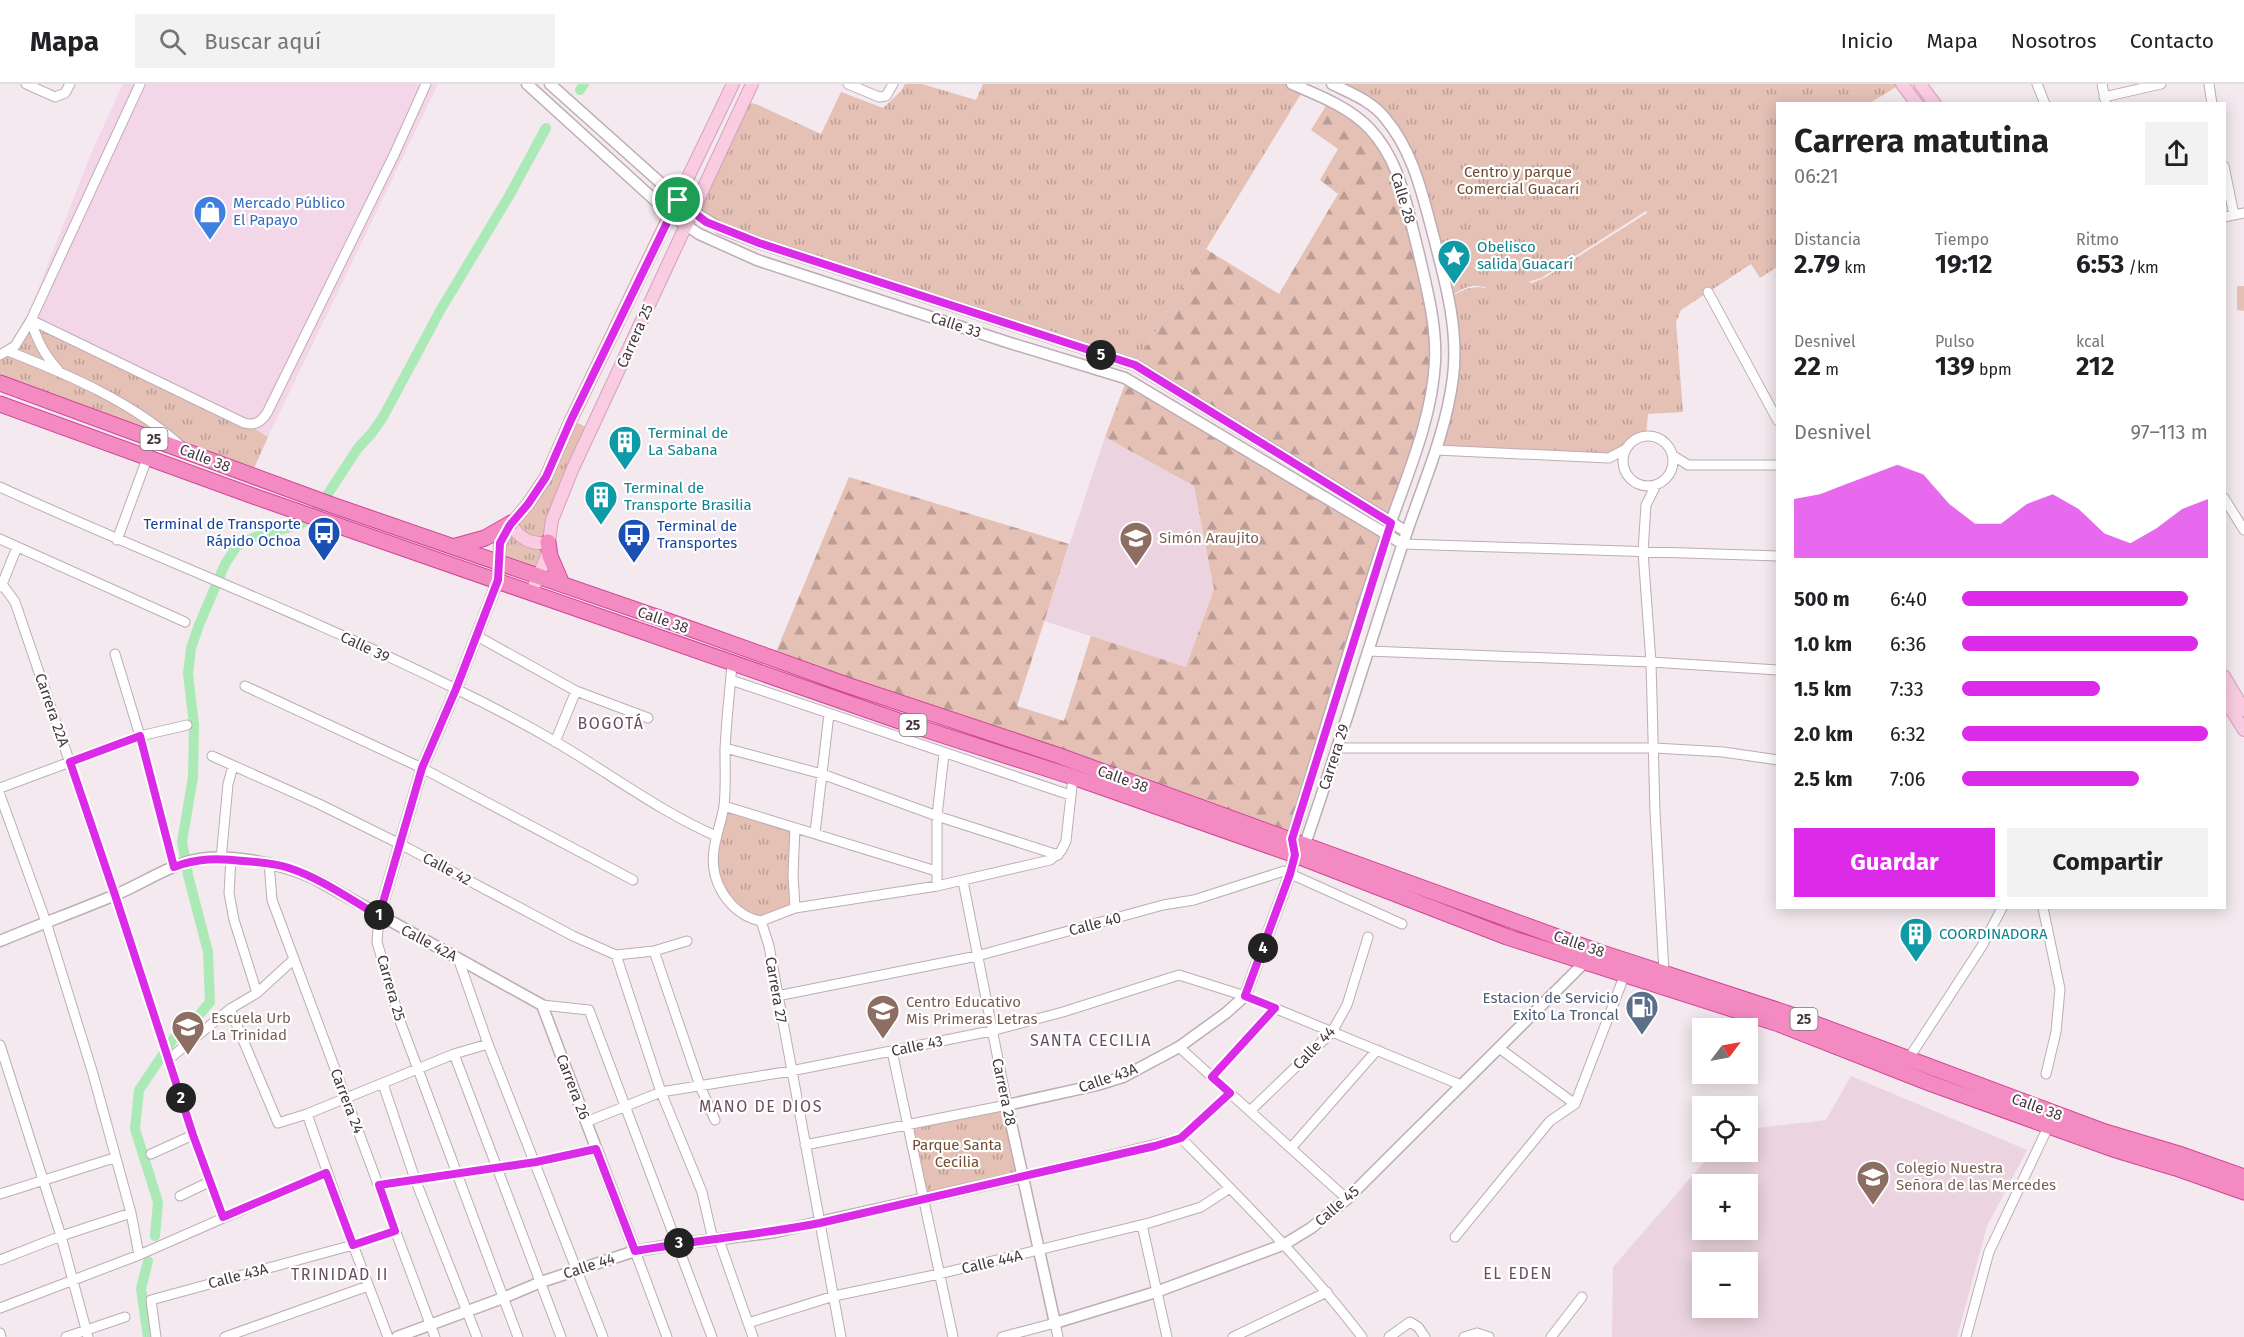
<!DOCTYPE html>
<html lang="es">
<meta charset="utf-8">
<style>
body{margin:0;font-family:"Fira Sans",sans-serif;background:#f2f2f2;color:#202124;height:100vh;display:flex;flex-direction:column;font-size:22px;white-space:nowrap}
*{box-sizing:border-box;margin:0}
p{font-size:20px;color:#757577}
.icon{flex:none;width:33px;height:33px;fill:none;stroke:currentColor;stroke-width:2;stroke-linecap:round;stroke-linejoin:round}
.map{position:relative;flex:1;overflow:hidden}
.side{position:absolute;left:1776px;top:18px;width:450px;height:807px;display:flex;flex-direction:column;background:#fff;border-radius:0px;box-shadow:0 3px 15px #0003}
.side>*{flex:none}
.needle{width:39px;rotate:58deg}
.fabs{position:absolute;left:1692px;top:934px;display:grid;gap:12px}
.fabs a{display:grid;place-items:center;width:66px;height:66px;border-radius:0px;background:#fff;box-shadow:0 3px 15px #0003;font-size:30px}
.pin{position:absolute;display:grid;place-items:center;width:51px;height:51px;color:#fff;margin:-26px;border:3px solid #fff;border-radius:50%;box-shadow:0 2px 6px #0007}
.km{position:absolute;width:30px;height:30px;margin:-15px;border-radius:50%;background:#222;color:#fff;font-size:16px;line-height:30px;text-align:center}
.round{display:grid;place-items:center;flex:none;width:63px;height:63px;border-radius:0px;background:#f2f2f2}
.overview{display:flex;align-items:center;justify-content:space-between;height:102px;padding:0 18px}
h1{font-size:33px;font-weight:700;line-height:45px}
.stats{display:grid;grid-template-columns:repeat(3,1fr);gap:9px;height:102px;padding:6px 18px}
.stats div{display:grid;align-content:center}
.stats b{font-size:26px;font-weight:700}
.stats small{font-size:16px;font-weight:400}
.stats p{font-size:16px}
.chart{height:168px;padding:12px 18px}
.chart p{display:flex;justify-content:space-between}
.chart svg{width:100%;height:108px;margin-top:6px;fill:#dc2be8;opacity:.7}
.cta{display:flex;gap:12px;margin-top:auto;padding:12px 18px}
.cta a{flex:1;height:69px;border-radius:0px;background:#dc2be8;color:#fff;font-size:24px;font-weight:700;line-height:69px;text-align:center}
.cta a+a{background:#f2f2f2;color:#202124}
ul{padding:0 18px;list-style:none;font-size:20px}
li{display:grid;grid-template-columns:96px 72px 1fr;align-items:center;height:45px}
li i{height:15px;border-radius:8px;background:#dc2be8}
header{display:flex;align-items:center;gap:36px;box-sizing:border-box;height:84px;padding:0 30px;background:#fff;border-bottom:2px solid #e0e0e0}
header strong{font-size:28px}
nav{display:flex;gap:33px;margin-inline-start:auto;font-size:21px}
.search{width:420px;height:54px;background:#f2f2f2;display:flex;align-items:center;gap:15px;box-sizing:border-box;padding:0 21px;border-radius:0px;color:#757577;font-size:22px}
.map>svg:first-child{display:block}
</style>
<header>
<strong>Mapa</strong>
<div class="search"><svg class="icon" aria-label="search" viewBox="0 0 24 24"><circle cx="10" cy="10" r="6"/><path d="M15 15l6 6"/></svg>Buscar aquí</div>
<nav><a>Inicio</a><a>Mapa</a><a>Nosotros</a><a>Contacto</a></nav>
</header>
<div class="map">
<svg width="2244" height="1253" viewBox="0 0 2244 1253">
<defs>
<pattern id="forest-firs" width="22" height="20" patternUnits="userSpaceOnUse" patternTransform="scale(1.5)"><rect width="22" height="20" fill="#e4c0b5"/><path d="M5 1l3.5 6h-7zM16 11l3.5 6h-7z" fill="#bb9d95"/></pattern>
<pattern id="park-tufts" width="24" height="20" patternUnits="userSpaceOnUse" patternTransform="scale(1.5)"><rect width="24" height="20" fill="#e4c0b5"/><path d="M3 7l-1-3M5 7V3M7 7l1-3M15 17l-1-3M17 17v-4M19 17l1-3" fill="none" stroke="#bb9d95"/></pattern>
</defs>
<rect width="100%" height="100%" fill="#f3e9ee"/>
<!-- commercial -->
<path fill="#f3d6e8" d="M123,0H438L264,361L24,242L90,72Z"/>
<!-- education -->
<path fill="#ebd4df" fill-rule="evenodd" d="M1105,353L1194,402L1214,505L1186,583L1044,537Z
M1851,992L2027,1066L1987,1142L1957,1253H1612L1613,1183L1713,1068H1748V1045L1826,1036ZM1702,1101H1748V1146H1702ZM1702,1179H1748V1224H1702Z"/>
<!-- grass -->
<path fill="#e4c0b5" d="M2237,202H2244V227L2237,226Z"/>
<!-- forest -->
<path fill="url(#forest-firs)" d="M1329,17L1357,33L1390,73L1434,246L1431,308L1391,439L1135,281L1206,165L1279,210L1338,110L1320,96L1338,65L1311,46Z
M1127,295L1386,451L1292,755L773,575L849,393L1069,460L1017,622L1064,637L1091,552L1186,583L1214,505L1194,402L1105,353Z"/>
<!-- park -->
<path fill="url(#park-tufts)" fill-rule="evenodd" d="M905,0H922L976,16L983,0H1292L1304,5L1135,281L759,159L692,127L744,18L756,20L821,50L841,8L883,24L901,7Z
M1332,0H1901L1870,19L1778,20L1777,183L1760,194L1751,180L1681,226L1676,238L1683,328L1648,330L1646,352C1633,355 1622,367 1609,374L1436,366L1453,293L1450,214C1464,204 1474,201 1490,205C1473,198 1463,203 1449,214L1422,109L1384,31ZM1646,127L1647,129L1546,193L1532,199L1528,198L1541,194Z
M31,236L244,339L268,353L251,391L0,299V271L8,267Z
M571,336L592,346L537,492L494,477L528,420Z
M724,722L795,744V824L761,837L739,829L715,790Z
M1007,1021L1021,1093L924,1116L909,1041Z"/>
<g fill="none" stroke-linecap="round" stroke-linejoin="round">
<!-- canal -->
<path stroke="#abeab7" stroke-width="10" d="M580,6L584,0
M155,1152L158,1118L135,1045L139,1006L174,954L194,937L210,918L208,868L188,791L182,758L193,693L194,641L188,590L191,564L199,541L225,480L237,462L255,453L301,440L318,425L358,364L371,350L383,333L441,225L509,112L546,44
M148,1177L141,1205L148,1253"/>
<!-- minor casing -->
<g stroke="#beacb6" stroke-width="11">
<path id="minor" d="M26,0L55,13L65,9L70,0
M848,0L879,13L886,12L893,0
M2037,0L2045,20
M2102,0L2106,20
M2209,0L2212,20
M2104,13L2161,0
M2224,82L2234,131
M2224,133L2244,129
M1708,208L1778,337
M31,236L244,339C255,342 261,338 267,329L394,71L426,0
M31,236C37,257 44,270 58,286
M8,267C69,291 133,318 182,363
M0,271L15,262L31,236L140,0
M1623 377a25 25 0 1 1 50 0a25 25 0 1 1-50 0Z
M1436,366L1609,374L1626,365
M1672,371L1688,381H1778
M1656,401L1646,421L1643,468L1651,578L1655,728L1664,888
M0,403C151,472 307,531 456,605C489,621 523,639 556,658C609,689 659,727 716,752
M2224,414L2244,446
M0,455L185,538
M117,456L148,372
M1403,460L1778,472
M2,500L15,518L115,811L193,1051L223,1133
M1,503L17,463
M477,552L576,607L648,634
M1368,567L1651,578L1778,586
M115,570L140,652L174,783
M732,579C730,608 726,637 725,667C725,685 726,704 724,722C720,746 709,766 715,791C721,813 738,833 761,837L769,862L841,1253
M731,596L1070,711
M245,602L422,684L633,796
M555,658L576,607
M725,664L822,690L937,732L1058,771
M1338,664H1655L1723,668L1778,676
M212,672L319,720L400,760L573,852L616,871L654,867L687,857
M0,704L140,652L187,641
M0,711L46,838L93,990L131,1129L139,1171
M724,722L936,787
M795,744L793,791L795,824
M815,749L829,630
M221,775L228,700L233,682
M231,775L229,809L234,836L257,909
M269,779L272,816L435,1253
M937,802V732L944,670
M2043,824L2060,905L2056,948L2046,990
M379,832L377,858L400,937L518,1253
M761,837L795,824L937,802L1050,776L1061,767L1066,757L1073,693
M654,867L700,1002L715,1036
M616,871L661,1008L702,1108L713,1156
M458,874L488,960L603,1253
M777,912L977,872L1163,821L1194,816L1284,787L1402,840
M542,921L589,926L712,1253
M230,925L278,1039L307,1030L454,970L488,960
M0,961L61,1152L88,1253
M1179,963L1347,1115
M1499,964L1575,1020
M892,967L953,1253
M454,970L561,1253
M169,975L230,925L257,909L293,876
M1907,977L1982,862L2002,824
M1212,993L1275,924
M383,1000L415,1095L477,1253
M1250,1027L1332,948L1347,921L1368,853
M307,1030L353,1161L388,1253
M586,1038L661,1008L791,987L991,947L1063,928L1179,891L1245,912L1461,1001
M1181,1054C1244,1118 1307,1181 1362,1253
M805,1061L1007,1021L963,797
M1291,1064L1377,966
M151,1070L193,1051
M1021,1093L1181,1054L1230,1009
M379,1101L536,1078L596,1065
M0,1110L114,1074
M180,1112L209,1098
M1142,1141L1167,1253
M1455,1153L1550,1037L1575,1020L1625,890
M719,1156L753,1253
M635,1167L667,1253
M0,1176L61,1152L131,1129
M0,1224L139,1171L326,1089
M748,1239L834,1212L939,1190L1149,1139L1201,1123L1230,1104
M0,1249L1,1253
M66,1253L125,1233
M156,1253L151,1216L353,1161L395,1147
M225,1253L368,1202
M1002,1253L1055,1239L1058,1253
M1233,1253L1327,1208
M1389,1253L1410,1238L1418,1243L1425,1253
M1464,1253L1477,1249L1489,1253
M1551,1253L1582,1213
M1966,1253L1989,1168L2049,1041"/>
</g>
<!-- tertiary casing -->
<g stroke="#beacb6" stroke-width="13">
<path id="tertiary" d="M527,0L670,130L699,150L757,176L1010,259L1125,294L1403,460
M550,0L692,127L722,145L759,159L1135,281L1407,448
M1292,0C1320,12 1349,23 1370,45C1381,57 1390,72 1396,87C1406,112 1411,140 1418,166C1426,202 1437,240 1435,278C1432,337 1405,396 1386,452C1352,552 1323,654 1292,755L1295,771L1290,790L1245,912L1226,929L1179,963L1123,993L1097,1001L1007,1021L1055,1239L1156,1208L1285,1160L1311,1144L1347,1115L1588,875
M1300,766L1305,760C1339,662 1369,562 1402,462C1420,407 1446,351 1453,293C1459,244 1445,197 1433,150C1422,109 1413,67 1385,34C1372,17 1350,9 1332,0
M379,832L422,684L456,605L498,496
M0,857C38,841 77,827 115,811C140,801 164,784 190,777C223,767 284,780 315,795L542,921L635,1167
M397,1253L503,1214L541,1198L635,1167L677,1160L775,1148L1021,1093"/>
</g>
<!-- secondary casing -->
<g stroke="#d5a1ba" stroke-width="14">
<path id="secondary" d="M1902,0L1917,20
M1920,0L1935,20
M511,439C518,454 532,462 548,458
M498,496L500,459L510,441L528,420L546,393L571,336L733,0
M531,509L547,472L552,436L573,384L752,0
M2224,592L2244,626
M2224,614L2244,646"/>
</g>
<!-- trunk casing -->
<g stroke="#d04696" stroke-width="17">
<path id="trunk" d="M0,299L332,421L674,539L844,600L1057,671L1596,867L1786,929L2105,1048L2182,1071L2244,1093
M0,320L256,413L621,540L905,639L1073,693L1295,771L1507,853L1779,940L1932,1000L2113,1065L2176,1084L2244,1108
M548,458L550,472L562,500
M456,462L485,454L511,439"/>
</g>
<!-- minor -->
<use href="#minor" stroke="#fff" stroke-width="9"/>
<!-- tertiary -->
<use href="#tertiary" stroke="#fff" stroke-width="10"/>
<!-- secondary -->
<use href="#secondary" stroke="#facce1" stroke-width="12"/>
<!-- trunk -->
<use href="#trunk" stroke="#f48ac2" stroke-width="15"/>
</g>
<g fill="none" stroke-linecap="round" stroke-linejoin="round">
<!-- route casing -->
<g stroke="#fff" stroke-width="12">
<path id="route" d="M678,116L706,138L759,159L1135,281L1391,439L1292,755L1295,771L1290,790L1245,912L1275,924L1212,993L1230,1009L1181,1054L1155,1062L820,1139C759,1151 697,1156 635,1167L596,1065L536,1078L379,1101L395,1147L353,1161L326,1089L223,1133L193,1051L115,811L70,678L140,652L174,783C197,774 219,774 243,777C258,778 274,779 289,784C320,794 350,815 379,832L422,684L456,605L498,496L500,459L510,441L528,420L546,393L571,336Z"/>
</g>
<!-- route -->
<use href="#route" stroke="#dc2be8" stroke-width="8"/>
</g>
<!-- icons -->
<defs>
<g id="shop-pin" transform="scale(1.725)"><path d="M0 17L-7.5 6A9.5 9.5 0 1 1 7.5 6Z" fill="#3f7fe0" stroke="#fff"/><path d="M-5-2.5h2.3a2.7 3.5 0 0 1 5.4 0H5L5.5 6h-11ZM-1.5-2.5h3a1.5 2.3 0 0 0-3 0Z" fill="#fff"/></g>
<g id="sight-pin" transform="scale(1.725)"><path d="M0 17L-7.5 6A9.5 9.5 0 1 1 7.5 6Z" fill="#0f9aa8" stroke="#fff"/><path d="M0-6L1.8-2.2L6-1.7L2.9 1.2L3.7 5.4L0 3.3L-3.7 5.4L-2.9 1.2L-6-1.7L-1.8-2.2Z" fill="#fff"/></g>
<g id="building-pin" transform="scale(1.725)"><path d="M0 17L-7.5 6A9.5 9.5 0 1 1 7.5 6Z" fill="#0f9aa8" stroke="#fff"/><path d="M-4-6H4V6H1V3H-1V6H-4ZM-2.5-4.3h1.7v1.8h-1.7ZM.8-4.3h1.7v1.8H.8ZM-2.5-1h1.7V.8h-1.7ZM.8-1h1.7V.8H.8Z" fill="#fff"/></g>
<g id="bus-pin" transform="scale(1.725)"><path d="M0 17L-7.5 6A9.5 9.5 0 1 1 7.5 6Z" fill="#1a4fb4" stroke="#fff"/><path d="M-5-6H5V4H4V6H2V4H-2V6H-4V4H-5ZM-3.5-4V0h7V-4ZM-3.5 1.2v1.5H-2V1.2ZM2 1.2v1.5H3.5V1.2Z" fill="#fff"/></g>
<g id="school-pin" transform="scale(1.725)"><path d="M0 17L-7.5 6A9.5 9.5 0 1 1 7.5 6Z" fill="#8d6e63" stroke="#fff"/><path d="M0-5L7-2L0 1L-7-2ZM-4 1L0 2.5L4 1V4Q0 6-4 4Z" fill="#fff"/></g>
<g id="fuel-pin" transform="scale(1.725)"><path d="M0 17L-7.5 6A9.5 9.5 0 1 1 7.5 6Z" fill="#5c6f8a" stroke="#fff"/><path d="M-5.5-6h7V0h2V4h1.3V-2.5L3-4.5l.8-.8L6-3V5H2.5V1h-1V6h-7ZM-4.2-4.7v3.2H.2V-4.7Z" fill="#fff"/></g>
</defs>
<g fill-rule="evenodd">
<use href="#shop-pin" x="210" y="128"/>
<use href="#sight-pin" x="1454" y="172"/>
<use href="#building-pin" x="625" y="358"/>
<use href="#building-pin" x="601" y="413"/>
<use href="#bus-pin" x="324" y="449"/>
<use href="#bus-pin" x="634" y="451"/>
<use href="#school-pin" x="1136" y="454"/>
<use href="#building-pin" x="1916" y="850"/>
<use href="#fuel-pin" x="1642" y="923"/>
<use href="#school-pin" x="883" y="927"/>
<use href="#school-pin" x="188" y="943"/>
<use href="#school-pin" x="1873" y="1093"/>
</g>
<g text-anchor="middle" stroke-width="4.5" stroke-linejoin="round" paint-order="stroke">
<!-- shield labels -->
<g fill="#fff" stroke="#7e7479" stroke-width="1.5">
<rect x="140.5" y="344" width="27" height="22" rx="4.5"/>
<rect x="899.5" y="630" width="27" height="22" rx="4.5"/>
<rect x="1790.5" y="924" width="27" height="22" rx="4.5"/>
</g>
<g font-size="14" font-weight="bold" fill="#463840">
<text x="154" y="360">25</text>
<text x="913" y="646">25</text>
<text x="1804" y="940">25</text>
</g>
<!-- park labels -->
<g font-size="15" fill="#734b30" stroke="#fff">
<text x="1518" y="93">Centro y parque<tspan x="1518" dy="17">Comercial Guacarí</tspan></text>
<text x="957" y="1066">Parque Santa<tspan x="957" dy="17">Cecilia</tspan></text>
</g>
<!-- street labels -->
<g font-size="15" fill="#463840" stroke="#fff">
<text transform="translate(1403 114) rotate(73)" y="5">Calle 28</text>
<text transform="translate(956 241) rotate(18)" y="5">Calle 33</text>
<text transform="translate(635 252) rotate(-66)" y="5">Carrera 25</text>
<text transform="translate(205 374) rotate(21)" y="5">Calle 38</text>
<text transform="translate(663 536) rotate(19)" y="5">Calle 38</text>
<text transform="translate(365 563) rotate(25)" y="5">Calle 39</text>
<text transform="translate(52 626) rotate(71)" y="5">Carrera 22A</text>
<text transform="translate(1334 673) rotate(-72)" y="5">Carrera 29</text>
<text transform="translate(1123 695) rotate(20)" y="5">Calle 38</text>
<text transform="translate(447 785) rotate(28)" y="5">Calle 42</text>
<text transform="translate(1095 840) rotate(-15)" y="5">Calle 40</text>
<text transform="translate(429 859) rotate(28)" y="5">Calle 42A</text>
<text transform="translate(1579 860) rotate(19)" y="5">Calle 38</text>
<text transform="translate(391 904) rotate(74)" y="5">Carrera 25</text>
<text transform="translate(776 906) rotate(80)" y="5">Carrera 27</text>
<text transform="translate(917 962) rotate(-12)" y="5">Calle 43</text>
<text transform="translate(1314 964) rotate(-46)" y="5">Calle 44</text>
<text transform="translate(1108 994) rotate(-19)" y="5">Calle 43A</text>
<text transform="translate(573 1003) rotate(69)" y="5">Carrera 26</text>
<text transform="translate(1004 1008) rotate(78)" y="5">Carrera 28</text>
<text transform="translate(347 1017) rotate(69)" y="5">Carrera 24</text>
<text transform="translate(2037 1023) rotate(20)" y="5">Calle 38</text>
<text transform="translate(1337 1122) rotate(-41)" y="5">Calle 45</text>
<text transform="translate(992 1178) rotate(-13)" y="5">Calle 44A</text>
<text transform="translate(589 1182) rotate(-18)" y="5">Calle 44</text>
<text transform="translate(238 1192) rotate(-15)" y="5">Calle 43A</text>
</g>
<!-- shop labels -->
<g font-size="15" fill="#366cbe" stroke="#fff" text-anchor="start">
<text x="233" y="124">Mercado Público<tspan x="233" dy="17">El Papayo</tspan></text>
</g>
<!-- culture labels -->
<g font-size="15" fill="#0d838f" stroke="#fff" text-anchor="start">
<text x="1477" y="168">Obelisco<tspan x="1477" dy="17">salida Guacarí</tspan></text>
<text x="648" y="354">Terminal de<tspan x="648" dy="17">La Sabana</tspan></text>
<text x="624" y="409">Terminal de<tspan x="624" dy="17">Transporte Brasilia</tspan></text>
<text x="1939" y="855">COORDINADORA</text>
</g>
<!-- transit labels -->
<g font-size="15" fill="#164399" stroke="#fff" text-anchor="end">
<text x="301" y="445">Terminal de Transporte<tspan x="301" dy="17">Rápido Ochoa</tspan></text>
<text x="657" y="447" text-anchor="start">Terminal de<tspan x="657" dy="17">Transportes</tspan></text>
</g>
<!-- education labels -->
<g font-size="15" fill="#785e54" stroke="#fff" text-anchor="start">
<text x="1159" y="459">Simón Araujito</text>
<text x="906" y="923">Centro Educativo<tspan x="906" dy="17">Mis Primeras Letras</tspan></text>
<text x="211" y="939">Escuela Urb<tspan x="211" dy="17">La Trinidad</tspan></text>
<text x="1896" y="1089">Colegio Nuestra<tspan x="1896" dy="17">Señora de las Mercedes</tspan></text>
</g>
<!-- service labels -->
<g font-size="15" fill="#4e5e75" stroke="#fff" text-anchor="end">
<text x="1619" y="919">Estacion de Servicio<tspan x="1619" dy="17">Exito La Troncal</tspan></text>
</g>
<!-- neighbourhood labels -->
<g font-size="16" letter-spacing="1.5" fill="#68505f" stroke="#fff">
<text x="611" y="645">BOGOTÁ</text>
<text x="1091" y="962">SANTA CECILIA</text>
<text x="761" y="1028">MANO DE DIOS</text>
<text x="1518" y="1195">EL EDEN</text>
<text x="340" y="1196">TRINIDAD II</text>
</g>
</g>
</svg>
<div class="fabs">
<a><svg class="needle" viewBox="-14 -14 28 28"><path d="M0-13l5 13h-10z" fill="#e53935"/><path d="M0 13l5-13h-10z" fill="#757577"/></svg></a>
<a><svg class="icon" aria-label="locate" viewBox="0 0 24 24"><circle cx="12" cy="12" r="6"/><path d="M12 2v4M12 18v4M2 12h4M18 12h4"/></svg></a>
<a>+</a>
<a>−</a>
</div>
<div class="pin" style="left:678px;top:116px;background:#1e9e55"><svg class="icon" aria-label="arrive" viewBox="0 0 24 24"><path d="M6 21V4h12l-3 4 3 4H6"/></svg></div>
<b class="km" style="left:379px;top:831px">1</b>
<b class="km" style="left:181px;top:1014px">2</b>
<b class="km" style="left:679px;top:1159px">3</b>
<b class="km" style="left:1263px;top:864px">4</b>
<b class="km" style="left:1101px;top:271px">5</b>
<section class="side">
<div class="overview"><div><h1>Carrera matutina</h1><p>06:21</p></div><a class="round"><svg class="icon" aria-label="share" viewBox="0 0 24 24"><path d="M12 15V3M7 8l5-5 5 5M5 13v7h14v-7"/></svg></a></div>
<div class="stats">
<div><p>Distancia</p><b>2.79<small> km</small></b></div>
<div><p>Tiempo</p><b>19:12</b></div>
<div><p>Ritmo</p><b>6:53<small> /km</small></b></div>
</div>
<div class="stats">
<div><p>Desnivel</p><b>22<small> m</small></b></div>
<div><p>Pulso</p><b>139<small> bpm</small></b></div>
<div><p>kcal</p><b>212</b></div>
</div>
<div class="chart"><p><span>Desnivel</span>97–113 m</p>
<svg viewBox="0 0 160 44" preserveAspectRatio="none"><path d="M0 44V20L10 18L20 14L30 10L40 6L50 10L60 22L70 30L80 30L90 22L100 18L110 24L120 34L130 38L140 32L150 24L160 20V44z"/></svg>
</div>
<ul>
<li><b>500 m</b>6:40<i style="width:92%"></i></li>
<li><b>1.0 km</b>6:36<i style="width:96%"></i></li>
<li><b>1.5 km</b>7:33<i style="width:56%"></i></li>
<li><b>2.0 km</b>6:32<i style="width:100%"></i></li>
<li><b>2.5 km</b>7:06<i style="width:72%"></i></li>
</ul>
<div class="cta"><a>Guardar</a><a>Compartir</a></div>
</section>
</div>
